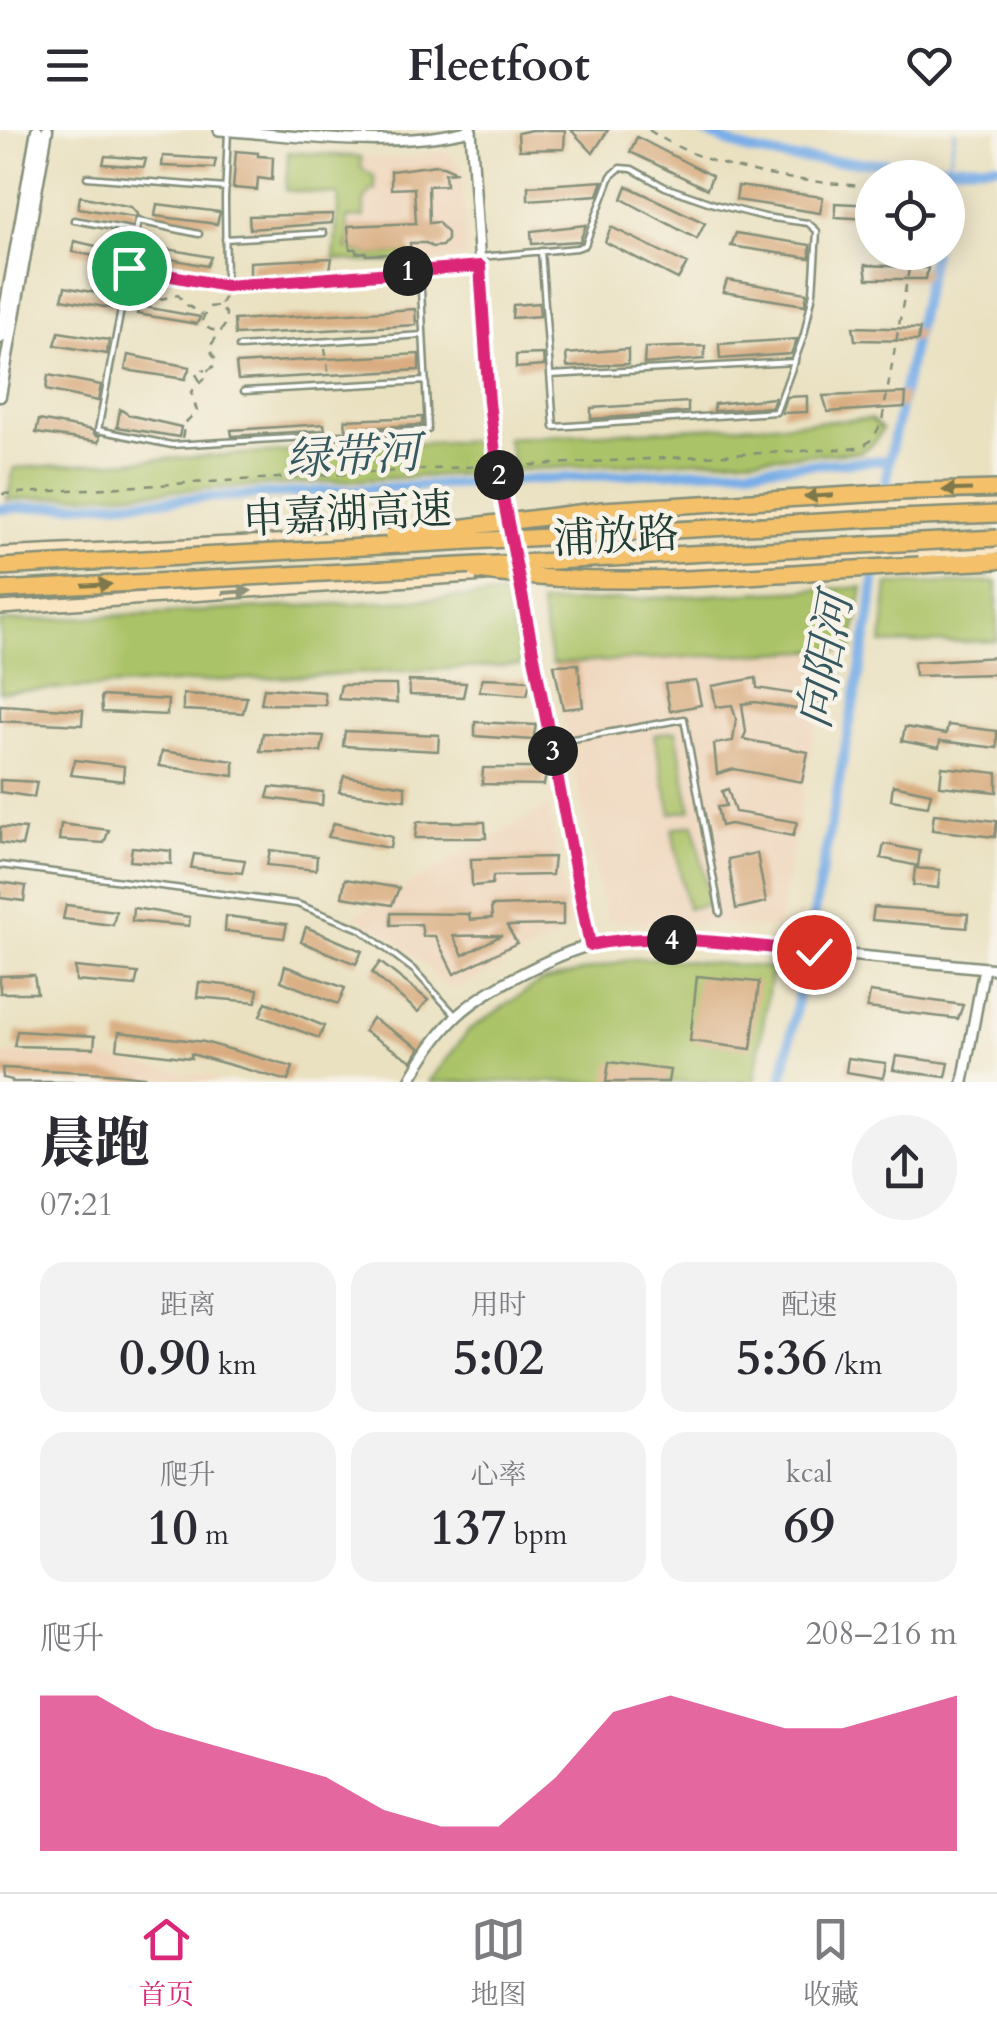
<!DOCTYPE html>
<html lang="zh">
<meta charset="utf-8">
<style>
body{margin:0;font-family:Cardo,"Noto Serif SC",serif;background:#f2f2f3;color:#2b2b33;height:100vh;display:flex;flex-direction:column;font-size:38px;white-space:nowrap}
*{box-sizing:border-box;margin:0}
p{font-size:32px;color:#7c7c81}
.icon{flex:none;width:55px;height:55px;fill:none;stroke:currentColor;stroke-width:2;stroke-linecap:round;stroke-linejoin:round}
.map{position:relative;height:952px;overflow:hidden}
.panel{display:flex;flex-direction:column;background:#fff;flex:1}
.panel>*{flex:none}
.tools{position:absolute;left:855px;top:30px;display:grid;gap:20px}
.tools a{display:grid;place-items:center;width:110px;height:110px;border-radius:50%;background:#fff;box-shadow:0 5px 25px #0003;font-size:50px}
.pin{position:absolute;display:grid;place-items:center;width:85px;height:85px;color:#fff;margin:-42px;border:5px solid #fff;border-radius:50%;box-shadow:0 2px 10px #0007}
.km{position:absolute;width:50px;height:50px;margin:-25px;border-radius:50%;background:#222;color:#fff;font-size:28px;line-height:50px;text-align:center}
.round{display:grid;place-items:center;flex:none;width:105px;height:105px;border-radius:52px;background:#f2f2f3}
.headline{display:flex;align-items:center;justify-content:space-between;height:170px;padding:0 40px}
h1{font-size:55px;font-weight:800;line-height:75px}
.stats{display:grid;grid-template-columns:repeat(3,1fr);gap:15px;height:170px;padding:10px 40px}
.stats div{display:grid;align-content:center;border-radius:25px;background:#f2f2f3;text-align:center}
.stats b{font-size:50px;font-weight:800}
.stats small{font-size:28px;font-weight:400}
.stats p{font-size:28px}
.chart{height:280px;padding:20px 40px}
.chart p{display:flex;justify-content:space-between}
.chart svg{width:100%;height:180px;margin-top:10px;fill:#db2777;opacity:.7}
header{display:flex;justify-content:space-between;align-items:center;height:130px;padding:0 40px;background:#fff;font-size:45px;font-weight:800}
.menu{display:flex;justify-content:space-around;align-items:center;height:140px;border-top:2px solid #e1e1e2;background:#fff;font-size:28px;color:#7c7c81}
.menu a{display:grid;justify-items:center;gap:5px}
.menu .selected{color:#db2777}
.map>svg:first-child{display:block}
</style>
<header><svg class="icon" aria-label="menu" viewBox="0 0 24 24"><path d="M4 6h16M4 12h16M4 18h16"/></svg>Fleetfoot<svg class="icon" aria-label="heart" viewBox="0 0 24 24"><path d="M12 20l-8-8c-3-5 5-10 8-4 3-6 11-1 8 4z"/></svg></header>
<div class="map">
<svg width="997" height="952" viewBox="0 0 997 952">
<rect width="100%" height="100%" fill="#f7f3e8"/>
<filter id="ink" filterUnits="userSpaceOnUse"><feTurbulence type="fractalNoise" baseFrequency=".01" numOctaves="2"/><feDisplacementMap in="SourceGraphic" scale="20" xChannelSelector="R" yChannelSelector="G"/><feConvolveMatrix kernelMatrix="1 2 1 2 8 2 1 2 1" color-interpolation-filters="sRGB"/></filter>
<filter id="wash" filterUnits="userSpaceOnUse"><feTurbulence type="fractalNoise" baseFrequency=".0048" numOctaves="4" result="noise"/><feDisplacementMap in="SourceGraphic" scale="40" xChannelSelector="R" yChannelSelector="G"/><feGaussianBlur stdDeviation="2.25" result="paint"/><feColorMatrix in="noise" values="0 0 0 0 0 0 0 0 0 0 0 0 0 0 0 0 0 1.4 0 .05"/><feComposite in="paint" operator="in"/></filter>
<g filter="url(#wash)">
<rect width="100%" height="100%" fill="#eae1c1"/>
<!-- built -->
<path fill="#efd6bc" d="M443,22L452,26L462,38L466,129L403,133L334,129L341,26L404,28Z
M829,520L778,799L664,792H616L606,789L552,534Z
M548,676L569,791L568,800L560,806L482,845L465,856L450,859L442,854L431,840L383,801L354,786Z
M0,924L111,930L199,945L228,952H0Z"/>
<!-- green -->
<path fill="#abc368" stroke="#65804e" stroke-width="2.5" d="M288,22L361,27V38L374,46L375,60H371L364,71V87L347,88L349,115H346V119H356V123L366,122V125L410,123L411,132H361L334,129L339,65L286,60Z
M871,289L882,299L874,313L860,322L515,340L507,308Z
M478,310L485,343L7,370L14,338Z
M997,452V511L882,514L888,454Z
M863,457L852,519L829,520L552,534L540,474Z
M507,465L521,535L0,562V492Z
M676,601L691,680L671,683L654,605Z
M694,694L710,775L687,778L672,699Z
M653,828L772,838L754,952H429L469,900L540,852L632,829Z"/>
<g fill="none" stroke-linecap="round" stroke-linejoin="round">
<!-- stream -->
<path stroke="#79aee7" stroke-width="2.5" d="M949,36L955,0"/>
<!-- canal -->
<path stroke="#79aee7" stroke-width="10" d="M699,0L747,20L793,29L949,36L997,35
M885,367L889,330L933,122
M0,379L889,330
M782,952L870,487L876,433"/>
</g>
<g id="blocks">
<!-- building -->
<path fill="#d9ad81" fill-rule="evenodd" d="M531,0H565L564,19L519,20L518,3Z
M571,0H608L593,23Z
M637,7L712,46L707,59L630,22Z
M236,21L258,23V26L273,27L272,50L258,48L257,60L233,58Z
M105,26L146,29L144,37L103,34Z
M163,26L216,29L214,38L162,36Z
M436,35L443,36L457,42L445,43L446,55L428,56L429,93L438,92L447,103V110L442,116L432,117L426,113H410V123L366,125V122L356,123V119H350L348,96L416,93L414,58L391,59V41Z
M603,51L598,65L528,70V56Z
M627,56L705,93L697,109L622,69Z
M738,56L823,67L820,83L736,70Z
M80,66L131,77L138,85L134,87L78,78Z
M835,73L872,75V89L835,87Z
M157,74L220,82L217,94L155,86Z
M333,84L332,93L250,99L249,86Z
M586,95L580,111L532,114L531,101Z
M611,97L687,134L678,149L605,112Z
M736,103L810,115V128L731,116Z
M74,111L126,123L125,131L72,122Z
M145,115L211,127L207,136L145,124Z
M332,128L330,140L250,146V132Z
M865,135L928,138L926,149H867Z
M727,150L807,163L805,175L723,162Z
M65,157L118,167L115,179L62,169Z
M539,173L540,186L512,188L513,175Z
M139,176L200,187L197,194L137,184Z
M415,179L416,195L235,205L234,190Z
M853,197L920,199L918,211L855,210Z
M59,202L109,210L107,224L55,215Z
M797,209L791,224L720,229L719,214Z
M705,216L704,229L644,234L645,218Z
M628,219V234L567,237L566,224Z
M419,224V240L238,250L236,234Z
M543,224L544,236L516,238V225Z
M128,225L190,237L185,249L125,240Z
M48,245L101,255L98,271L46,260Z
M906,263L905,277L828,282L823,266Z
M807,266V282L782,283L787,267Z
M775,268L772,277L714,281V274Z
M688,272V282L591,289V278Z
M120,279L129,285L181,297L179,307L117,297Z
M422,287V295L346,299L345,290Z
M39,290L92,300L95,305L100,306L99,312L36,303Z
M324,294L325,300L232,306L231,300Z
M997,527V544L915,546L914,532Z
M578,534L583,577L563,579L554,535Z
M483,548L530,550V552L527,565L479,561Z
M756,548L757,558L820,568L815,582L755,572L742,574L746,602L743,609L808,622L802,652L734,639L717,644L714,614L733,611L736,589L732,575L716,577L712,556Z
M409,551L466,553L463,567L410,565Z
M696,551L701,575L670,581L665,554Z
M341,555H396L397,573L338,569Z
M264,558L324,562L326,575L261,574Z
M183,564L247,567L243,583L183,580Z
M101,566L168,570L167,585L102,582Z
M0,575L83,580L82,595L0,591Z
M475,592L536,595L533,610L475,606Z
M948,595L997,601V618L940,611L939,618L902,611L905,597L946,604Z
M345,601L439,605L438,621L343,616Z
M263,603L324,606L321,622L260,621Z
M162,621L234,631V646L159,636Z
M75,630L124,636L123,651L71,645Z
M942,637L997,643V662L940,656Z
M483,638H547L544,655L482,654Z
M344,646L405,656V670L339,662Z
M0,650L37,652L34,667L0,662Z
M893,655L931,663L928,676L891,670Z
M270,657L323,662L322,675L267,668Z
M728,659L735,682L797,692L793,706L730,694L721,696L717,677L726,676L722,661Z
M934,684L997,691L995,707L932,700Z
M417,692H485L486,708H415Z
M334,693L392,707L390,718L328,707Z
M61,694L109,700L104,713L59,710Z
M0,697L26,699L22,716L0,713Z
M884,714L920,721L918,736L881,728Z
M132,717L171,721V734L130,731Z
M270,720L317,726L316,740L267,735Z
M757,723L766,772L736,779L728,729Z
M194,724L245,730L242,743L191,738Z
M554,727L552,745L493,746L492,754L472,756L471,729Z
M915,738L940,740L938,758L913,755Z
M345,749L399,758L392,775L342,767Z
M0,752L26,756L24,771L0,768Z
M563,774V795L507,796L517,813L454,844L435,806H423L421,794L391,795V783L469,784L470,790L492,788L491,776ZM502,805L463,825L453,806Z
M66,775L116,781L113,795L63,789Z
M874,777L968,784L967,798L872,790Z
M133,778L190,787L189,796L132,791Z
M226,786L287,794L284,808L225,801Z
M306,797L362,821L356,834L301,812Z
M380,832L428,870L418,882L372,843Z
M285,836L345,858L338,874L281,851Z
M75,837L138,843L135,856L76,851Z
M34,845L37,863H0V846Z
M697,846L759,852L751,919L690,911Z
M199,852L258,859L256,872L197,867Z
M870,862L963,875L958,889L867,878Z
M266,872L324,896L319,908L260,886Z
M372,888L420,918L412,931L364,901Z
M17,901L95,906L94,918L14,916Z
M119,902L204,912L293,937L288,951L191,924V928L117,919Z
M896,926L949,933L946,947L893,940Z
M848,928L886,933L883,948L846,942Z
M609,932L670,940L668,952H606Z
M2,938L108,943L145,947V952H12V950L3,948Z"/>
</g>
</g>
<g filter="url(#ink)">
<use href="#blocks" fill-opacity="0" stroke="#848f7a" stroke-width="2.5"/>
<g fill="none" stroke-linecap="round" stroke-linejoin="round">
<!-- service casing -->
<g stroke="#848f7a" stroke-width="9">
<path id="service" d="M228,1L225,68L226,156L480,136
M365,10L366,0
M87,47L226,58
M74,90L136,101
M225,109L324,103
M480,127L577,118L585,115L611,46L620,38L632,39L665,57L714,74L765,87L808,93L817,101L813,163L804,205L776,282L554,297L541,121
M129,138L138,91L199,104
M226,156L129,138L98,300L172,315L428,300L420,140
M239,217L423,205
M550,245L795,232
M244,261L426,251
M551,613L684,589L720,783
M0,735L297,774L360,799L415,841L456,886"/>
</g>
<!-- minor casing -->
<g stroke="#848f7a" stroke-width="14">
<path id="minor" d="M219,0C302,6 389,20 471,0
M471,0L489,272L496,331L589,815
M409,952C421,930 435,908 453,890C483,859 566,818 608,811C651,803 710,812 753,816C835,824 916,832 997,839
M963,952L984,838"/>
</g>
<!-- tertiary casing -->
<g stroke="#848f7a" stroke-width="15">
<path id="tertiary" d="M0,208L37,0
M0,266L47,0"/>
</g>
<!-- secondary casing -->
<g stroke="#848f7a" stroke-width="16">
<path id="secondary" d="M492,400L905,377L997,375
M0,424L399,405
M548,441L997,418
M0,478L485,445"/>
</g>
<!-- motorway casing -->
<g stroke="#848f7a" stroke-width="20">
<path id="motorway" d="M917,361L997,359
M919,435L997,431"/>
</g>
<!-- path -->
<path stroke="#848f7a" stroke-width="2.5" stroke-dasharray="8 8" stroke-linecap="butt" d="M649,0C716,45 795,50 872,57
M131,154L160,169L178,165L187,175L203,185
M217,176L209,177L202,190C206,198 210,201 220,201
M325,218L329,249
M200,251L196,244L201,239L205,241
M182,308L185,293L197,281L191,262L205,248L206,242L214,236L215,228L209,218L225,195L226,184L219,176L229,161
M514,336L859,318C872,312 876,304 882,291L912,122
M2,364L483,336"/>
<!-- service -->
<use href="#service" stroke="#fff" stroke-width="4"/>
<!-- minor -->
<use href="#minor" stroke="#fff" stroke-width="9"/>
<!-- tertiary -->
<use href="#tertiary" stroke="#fff" stroke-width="10"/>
<!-- secondary -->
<use href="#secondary" stroke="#fbe6c3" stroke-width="11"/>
<!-- motorway -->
<use href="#motorway" stroke="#f4c16a" stroke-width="15"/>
<!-- motorway-bridge casing -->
<g stroke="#848f7a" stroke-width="20" stroke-linecap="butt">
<path id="motorway-bridge" d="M393,406L602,380L917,361
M0,437L873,389L997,384
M477,441C623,461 772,443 919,435
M0,460L997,408"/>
</g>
<!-- motorway-bridge -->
<use href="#motorway-bridge" stroke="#f4c16a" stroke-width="15"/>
</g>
<!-- one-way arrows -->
<defs><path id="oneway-solid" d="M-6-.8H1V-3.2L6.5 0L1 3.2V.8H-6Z" transform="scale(2.5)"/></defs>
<g fill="#7f784c">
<use href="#oneway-solid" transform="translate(957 360) rotate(178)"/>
<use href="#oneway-solid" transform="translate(819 366) rotate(177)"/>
<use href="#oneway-solid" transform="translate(97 455) rotate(-3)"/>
</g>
<use fill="#8d927c" href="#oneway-solid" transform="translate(237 462) rotate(-4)"/>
</g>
<g fill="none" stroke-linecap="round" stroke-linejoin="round" filter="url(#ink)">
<!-- route casing -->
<g stroke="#fff" stroke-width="20">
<path id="route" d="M129,138L226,156L480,136L489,272L496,331L590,815C658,800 744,816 814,822"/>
</g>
<!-- route -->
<use href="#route" stroke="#db2777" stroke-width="12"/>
</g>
<g text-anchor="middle" stroke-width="9" stroke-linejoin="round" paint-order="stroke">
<!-- street labels -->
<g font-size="42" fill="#1f3d34" stroke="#f7f3e8">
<text transform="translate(347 383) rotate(-3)" y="15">申嘉湖高速</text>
<text transform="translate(616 405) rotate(-3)" y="15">浦放路</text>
</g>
<!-- water labels -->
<g font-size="45" font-style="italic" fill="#365961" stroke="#f7f3e8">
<text transform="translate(353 325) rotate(-3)" y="16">绿带河</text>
<text transform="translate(824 531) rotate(-80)" y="16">向阳河</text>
</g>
</g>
</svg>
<div class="tools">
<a><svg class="icon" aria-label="locate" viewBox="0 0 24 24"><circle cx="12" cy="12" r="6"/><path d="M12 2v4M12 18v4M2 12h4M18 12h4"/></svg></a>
</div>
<div class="pin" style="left:129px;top:138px;background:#1e9e55"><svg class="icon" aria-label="arrive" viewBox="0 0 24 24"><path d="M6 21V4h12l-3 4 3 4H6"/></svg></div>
<div class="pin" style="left:814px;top:822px;background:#d93025"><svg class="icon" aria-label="check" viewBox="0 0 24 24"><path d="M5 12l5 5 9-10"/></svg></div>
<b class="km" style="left:408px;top:141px">1</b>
<b class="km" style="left:499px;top:345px">2</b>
<b class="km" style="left:553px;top:621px">3</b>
<b class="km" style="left:672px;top:810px">4</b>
</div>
<section class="panel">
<div class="headline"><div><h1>晨跑</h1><p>07:21</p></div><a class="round"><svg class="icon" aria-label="share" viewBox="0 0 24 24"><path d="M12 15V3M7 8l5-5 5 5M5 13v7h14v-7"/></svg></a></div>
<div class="stats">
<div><p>距离</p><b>0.90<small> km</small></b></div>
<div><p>用时</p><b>5:02</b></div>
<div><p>配速</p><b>5:36<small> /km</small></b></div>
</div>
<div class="stats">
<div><p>爬升</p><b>10<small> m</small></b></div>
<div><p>心率</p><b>137<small> bpm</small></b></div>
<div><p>kcal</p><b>69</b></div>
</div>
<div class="chart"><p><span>爬升</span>208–216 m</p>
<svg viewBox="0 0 160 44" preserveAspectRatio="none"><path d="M0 44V6L10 6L20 14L30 18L40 22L50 26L60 34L70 38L80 38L90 26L100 10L110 6L120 10L130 14L140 14L150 10L160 6V44z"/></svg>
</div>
</section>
<nav class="menu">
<a class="selected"><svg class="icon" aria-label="home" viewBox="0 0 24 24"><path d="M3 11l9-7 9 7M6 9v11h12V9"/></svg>首页</a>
<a><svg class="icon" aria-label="map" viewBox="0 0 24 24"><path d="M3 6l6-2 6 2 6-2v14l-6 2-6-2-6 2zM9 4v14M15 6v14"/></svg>地图</a>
<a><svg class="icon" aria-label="saved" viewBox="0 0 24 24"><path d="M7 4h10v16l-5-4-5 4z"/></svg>收藏</a>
</nav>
